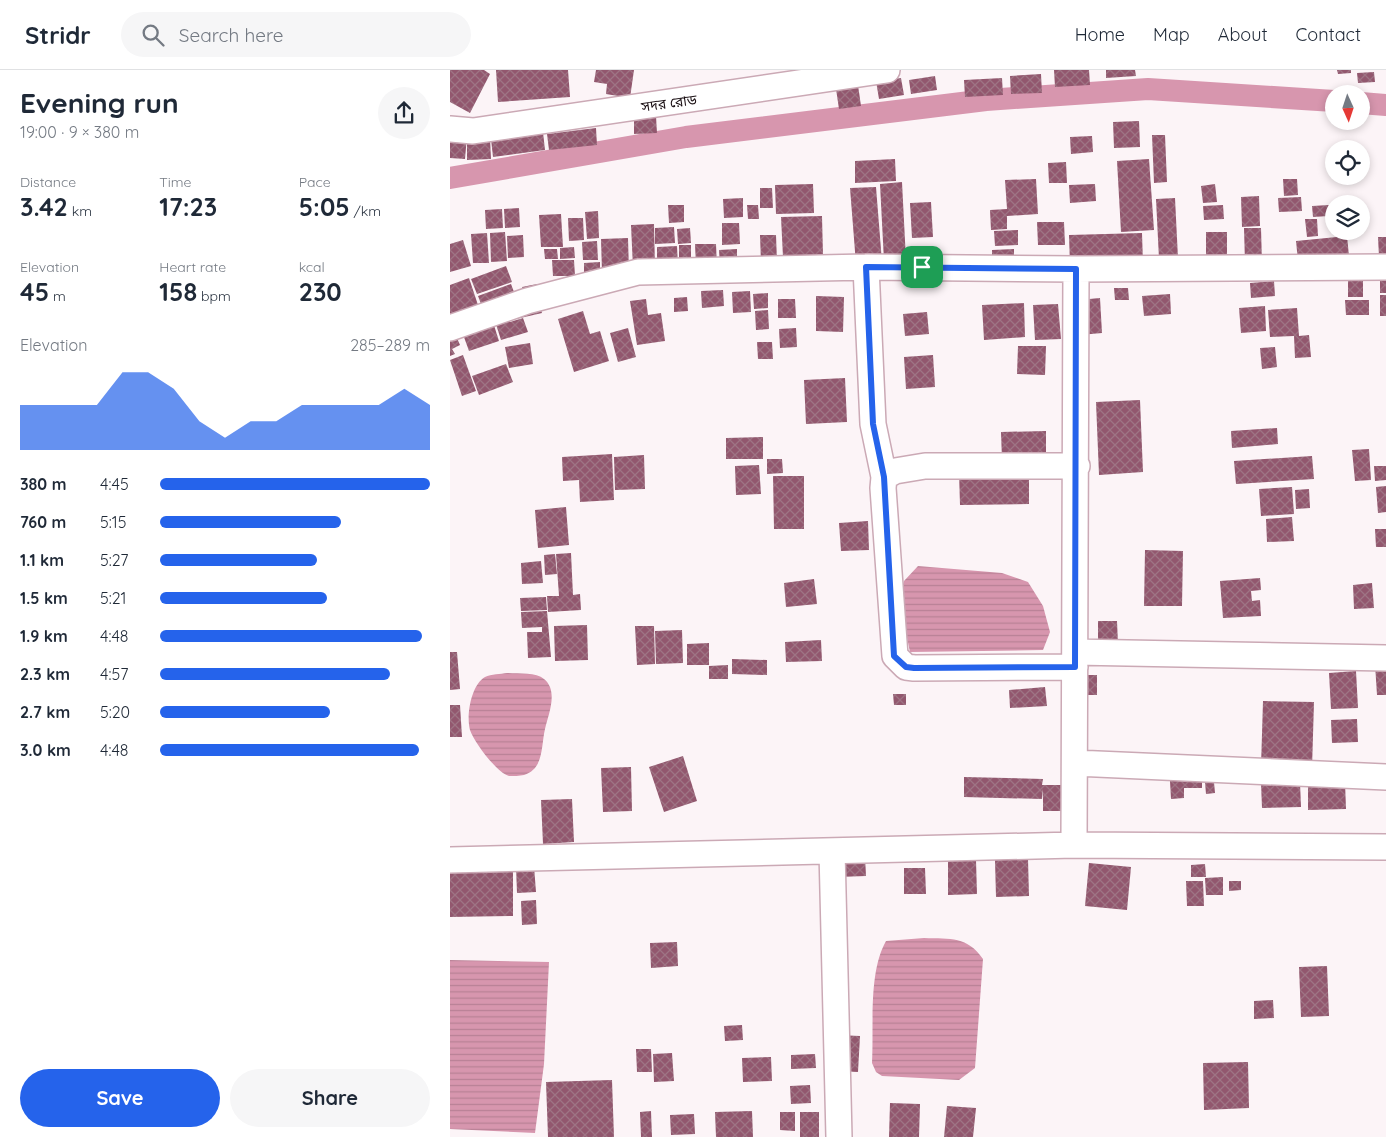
<!DOCTYPE html>
<meta charset="utf-8">
<style>
body{margin:0;font-family:Quicksand,"Noto Sans Bengali",sans-serif;background:#f6f6f7;color:#1f2937;height:100vh;display:flex;flex-direction:column;font-size:19px;white-space:nowrap}
*{box-sizing:border-box;margin:0}
p{font-size:16px;color:#747a83}
.icon{flex:none;width:28px;height:28px;fill:none;stroke:currentColor;stroke-width:2;stroke-linecap:round;stroke-linejoin:round}
.map{position:relative;flex:1;overflow:hidden}
.side{display:flex;flex-direction:column;background:#fff;width:450px}
.side>*{flex:none}
.needle{width:32px;rotate:177deg}
.tools{position:absolute;left:875px;top:15px;display:grid;gap:10px}
.tools a{display:grid;place-items:center;width:45px;height:45px;border-radius:50%;background:#fff;box-shadow:0 2px 8px #0003;font-size:25px}
.pin{position:absolute;display:grid;place-items:center;width:42px;height:42px;color:#fff;margin:-21px;border-radius:10px;box-shadow:0 2px 8px #0006}
.round{display:grid;place-items:center;flex:none;width:52px;height:52px;border-radius:26px;background:#f6f6f7}
.summary{display:flex;align-items:center;justify-content:space-between;height:85px;padding:0 20px}
h1{font-size:28px;font-weight:800;line-height:38px}
.stats{display:grid;grid-template-columns:repeat(3,1fr);gap:8px;height:85px;padding:5px 20px}
.stats div{display:grid;align-content:center}
.stats b{font-size:25px;font-weight:800}
.stats small{font-size:14px;font-weight:400}
.stats p{font-size:14px}
.chart{height:140px;padding:10px 20px}
.chart p{display:flex;justify-content:space-between}
.chart svg{width:100%;height:90px;margin-top:5px;fill:#2563eb;opacity:.7}
.cta{display:flex;gap:10px;margin-top:auto;padding:10px 20px}
.cta a{flex:1;height:58px;border-radius:30px;background:#2563eb;color:#fff;font-size:20px;font-weight:800;line-height:58px;text-align:center}
.cta a+a{background:#f6f6f7;color:#1f2937}
ul{padding:0 20px;list-style:none;font-size:16px}
li{display:grid;grid-template-columns:80px 60px 1fr;align-items:center;height:38px}
li i{height:12px;border-radius:6px;background:#2563eb}
header{display:flex;align-items:center;gap:30px;box-sizing:border-box;height:70px;padding:0 25px;background:#fff;border-bottom:1px solid #e0e1e3}
header strong{font-size:24px}
nav{display:flex;gap:28px;margin-inline-start:auto;font-size:18px}
.search{width:350px;height:45px;background:#f6f6f7;display:flex;align-items:center;gap:12px;box-sizing:border-box;padding:0 18px;border-radius:28px;color:#747a83;font-size:19px}
main{display:flex;flex:1;min-height:0}
.map>svg:first-child{display:block}
</style>
<header>
<strong>Stridr</strong>
<div class="search"><svg class="icon" aria-label="search" viewBox="0 0 24 24"><circle cx="10" cy="10" r="6"/><path d="M15 15l6 6"/></svg>Search here</div>
<nav><a>Home</a><a>Map</a><a>About</a><a>Contact</a></nav>
</header>
<main>
<section class="side">
<div class="summary"><div><h1>Evening run</h1><p>19:00 · 9 × 380 m</p></div><a class="round"><svg class="icon" aria-label="share" viewBox="0 0 24 24"><path d="M12 15V3M7 8l5-5 5 5M5 13v7h14v-7"/></svg></a></div>
<div class="stats">
<div><p>Distance</p><b>3.42<small> km</small></b></div>
<div><p>Time</p><b>17:23</b></div>
<div><p>Pace</p><b>5:05<small> /km</small></b></div>
</div>
<div class="stats">
<div><p>Elevation</p><b>45<small> m</small></b></div>
<div><p>Heart rate</p><b>158<small> bpm</small></b></div>
<div><p>kcal</p><b>230</b></div>
</div>
<div class="chart"><p><span>Elevation</span>285–289 m</p>
<svg viewBox="0 0 160 44" preserveAspectRatio="none"><path d="M0 44V22L10 22L20 22L30 22L40 6L50 6L60 14L70 30L80 38L90 30L100 30L110 22L120 22L130 22L140 22L150 14L160 22V44z"/></svg>
</div>
<ul>
<li><b>380 m</b>4:45<i style="width:100%"></i></li>
<li><b>760 m</b>5:15<i style="width:67%"></i></li>
<li><b>1.1 km</b>5:27<i style="width:58%"></i></li>
<li><b>1.5 km</b>5:21<i style="width:62%"></i></li>
<li><b>1.9 km</b>4:48<i style="width:97%"></i></li>
<li><b>2.3 km</b>4:57<i style="width:85%"></i></li>
<li><b>2.7 km</b>5:20<i style="width:63%"></i></li>
<li><b>3.0 km</b>4:48<i style="width:96%"></i></li>
</ul>
<div class="cta"><a>Save</a><a>Share</a></div>
</section>
<div class="map">
<svg width="936" height="1067" viewBox="0 0 936 1067">
<defs>
<pattern id="water-rules" width="6" height="5" patternUnits="userSpaceOnUse" patternTransform="scale(1.25)"><rect width="6" height="5" fill="#d796ae"/><path d="M0 2.5h6" fill="none" stroke="#b88095"/></pattern>
<pattern id="building-cross-hatch" width="8" height="8" patternUnits="userSpaceOnUse" patternTransform="scale(1.25)"><rect width="8" height="8" fill="#92576e"/><path d="M0 0l8 8M0 8l8-8" fill="none" stroke="#9e7484"/></pattern>
</defs>
<rect width="100%" height="100%" fill="#fcf4f7"/>
<!-- water -->
<path fill="url(#water-rules)" d="M468,496L552,503L578,512L593,536L600,562L593,580L460,582L449,530L454,511Z
M57,603C68,604 86,602 94,609C109,621 98,645 95,659C91,676 94,699 74,705C70,706 63,706 59,706C47,703 24,672 20,660C16,646 21,615 35,607C41,604 51,604 57,603Z
M474,868C501,869 517,866 533,889L525,998L509,1010L432,1006L426,1002L422,993C424,956 418,903 436,871Z
M0,890L99,892L94,994L85,1063L0,1059Z"/>
<g fill="none" stroke-linecap="round" stroke-linejoin="round">
<!-- canal -->
<path stroke="#d796ae" stroke-width="22" d="M911,33L936,35
M0,108L236,67L536,30L698,19L884,31"/>
</g>
<!-- building -->
<path fill="url(#building-cross-hatch)" d="M0,0H34L40,4L20,43L0,32Z
M46,0H118L120,27L48,32Z
M146,0H184L180,28L156,24L157,14L144,12Z
M604,0H639L640,15L605,17Z
M656,0H685L686,6L656,8Z
M887,0H901V3L888,4Z
M924,2L925,12L908,13L907,3Z
M591,4L592,23L561,24L560,6Z
M485,6L487,20L461,24L459,10Z
M451,8L454,25L429,29L426,11Z
M552,8L553,25L515,27L514,10Z
M408,15L411,36L389,39L386,19Z
M206,46L207,63L184,64V47Z
M689,51L690,77L664,78L663,52Z
M146,58L147,75L99,80L97,64Z
M93,62L95,80L43,87L41,69Z
M0,65L17,66L15,89L0,88Z
M702,65H715L717,112L704,113Z
M642,66L643,82L621,84L620,67Z
M17,67L40,68L41,89L17,90Z
M445,89L446,111L405,113V91Z
M699,89L704,160L671,162L667,91Z
M616,92L617,113H599L598,93Z
M586,109L588,144L557,146V159L541,160L540,140L557,139L555,110Z
M833,109H847L848,125L834,126Z
M452,112L456,190L434,191L430,114Z
M363,114L364,143L326,144L325,115Z
M645,114L646,131L620,133L619,115Z
M765,114L767,132L753,133L751,116Z
M426,117L432,192L406,194L400,118Z
M310,118H322L323,138H310Z
M809,126L810,156L792,157L791,127Z
M851,127L852,141L829,142L828,128Z
M293,128V147L274,148L273,129Z
M725,128L728,188L709,189L706,129Z
M481,132L483,167L462,168L460,133Z
M218,135H234V152L219,153Z
M297,135H308L309,149H298Z
M773,135L774,149L754,150L753,136Z
M879,135V146L863,147L862,136Z
M69,138L70,157L55,158L54,139Z
M52,139L53,158L36,159L35,140Z
M148,141L149,168L137,169L135,142Z
M111,144L113,177H91L89,145Z
M372,146L373,185L333,187L331,147Z
M118,148H133L134,170L119,171Z
M855,149H867L868,166L857,167Z
M587,152H614L615,175H588Z
M272,153H289L290,174L272,175Z
M204,154L205,197L183,198L181,155Z
M224,157L225,173L205,174V158Z
M240,158L241,173L228,174L227,159Z
M794,158H811L812,193H795Z
M568,160V175L545,176L544,161Z
M55,162L57,191L41,192L40,163Z
M756,162H777V192H756Z
M37,163L39,193H23L21,164Z
M692,163L693,193L620,195L619,165Z
M73,165L74,187L58,188L57,166Z
M310,165H326L327,191L311,192Z
M897,166L899,186L848,191L846,171Z
M928,167H936V186L929,187Z
M178,168L179,201L152,202L151,169Z
M13,170L21,196L0,202V174Z
M147,171L148,190H133L132,172Z
M245,174H266L267,196H246Z
M229,175H241V196H229Z
M227,176L228,196L207,197V177Z
M124,177L125,188L110,189V178Z
M94,179H107L108,189H95Z
M287,179V195H270L269,180Z
M564,179V191L542,192V180Z
M102,190H124L125,206H103Z
M150,192V204L134,205V193Z
M56,196L62,212L27,224L21,209Z
M930,203H936V223H930Z
M19,208L31,244L0,249V215Z
M898,208H913V227H898Z
M824,211L825,226L801,228L800,213Z
M61,214L67,230L34,242L28,226Z
M87,214L89,225L74,228L72,217Z
M664,218H678L679,230H665Z
M273,220L274,236L252,238L251,221Z
M300,221L301,242L283,243L282,222Z
M318,223V238L304,239L303,224Z
M720,224L721,244L694,246L692,226Z
M930,225H936V246H930Z
M366,226L394,227L393,262L366,261Z
M237,227L238,241L224,242V228Z
M650,228L652,263L630,265L628,230Z
M196,229L198,245L211,243L215,271L187,275L180,231Z
M328,229H345L346,248H328Z
M895,230H919V245H896Z
M574,233L575,267L534,270L532,235Z
M90,234L92,243L66,249L64,241Z
M608,234L611,269L585,270L583,235Z
M815,236L816,261L791,263L789,238Z
M847,238L849,266L859,265L861,287L845,288L844,266L820,267L818,240Z
M318,240L319,259L306,260L305,241Z
M57,241L60,252L73,248L78,262L51,270L43,245Z
M133,241L140,264L150,261L159,291L124,302L108,249Z
M477,242L479,264L455,266L453,244Z
M41,246L49,271L19,281L10,256Z
M178,258L186,287L168,292L160,263Z
M346,258L347,277L330,278L329,259Z
M4,261L10,275L2,279L5,284L0,286V263Z
M307,272H322L323,289H308Z
M80,273L83,294L59,298L55,277Z
M568,276H596L595,305L567,304Z
M825,277L827,297L812,299L810,278Z
M13,285L26,321L12,326L0,290Z
M483,285L485,317L456,319L454,287Z
M56,294L63,312L29,325L22,306Z
M395,308L397,352L356,354L354,310Z
M690,330L693,402L649,405L646,332Z
M827,358L828,374L782,378L781,361Z
M596,361V389L552,390L551,362Z
M313,367V389H276V368Z
M919,379L921,410L905,411L902,380Z
M162,384L164,430L130,432L129,410L113,411L112,387Z
M194,385L195,419L165,420L164,387Z
M862,386L864,409L786,414L784,391Z
M317,389H332L333,403L317,404Z
M309,395L311,424L286,425L285,396Z
M924,396H936V410L925,411Z
M579,401V434L510,435L509,402Z
M323,406H354V459H324Z
M936,416V442L928,443L926,417Z
M842,417L844,444L811,446L809,419Z
M859,419L860,438L846,439L845,420Z
M116,437L119,475L88,478L85,440Z
M842,447L844,471L817,472L816,449Z
M418,451L419,480L391,481L389,453Z
M925,459H936V477H926Z
M695,480L733,481L732,536H694Z
M121,483L123,525L130,524L131,540L98,542L97,526H109L106,484Z
M105,484L107,504L95,505L94,485Z
M91,491L93,513L72,514L71,493Z
M810,508L811,520L801,521L802,531L810,530L811,546L773,548L770,511Z
M364,509L367,534L336,537L334,513Z
M922,513L924,538L904,539L903,515Z
M96,527L97,540L71,541L70,528Z
M97,541L101,587L78,588L77,562H92V557L72,558L71,542Z
M648,551H667L668,574H648Z
M137,555L138,590L105,591L104,556Z
M185,556H204L205,594L187,595Z
M232,560L233,593L206,594L205,561Z
M371,570L372,591L336,592L335,572Z
M259,573V595H237V574Z
M0,582H7L10,619L0,620Z
M282,589L317,590V605L282,604Z
M925,594H936V625H927Z
M278,595V609H259V596Z
M906,601L908,638L881,639L879,603Z
M633,605H647V625H633Z
M595,617L597,636L560,638L559,620Z
M443,624H456V635H444Z
M813,631L864,632L862,699L811,697Z
M0,635H10L12,667H0Z
M907,649L908,672L882,673L881,650Z
M233,686L247,731L214,742L199,697Z
M181,697L182,741L153,742L151,698Z
M752,706V718H734V728L721,729L720,711L734,710Z
M514,707L593,709L592,715H612V741H593V719L592,729L514,727Z
M755,712H764L765,723L756,724Z
M850,712L851,737L812,738L811,713Z
M895,712L896,739L858,740V713Z
M122,729L124,772L93,774L91,730Z
M388,786H415L416,806L388,807Z
M578,789L579,826L546,827L545,790Z
M526,790L527,824L498,825V791Z
M639,793L681,797L677,840L635,836Z
M755,794L756,807H741V795Z
M0,796H63V846L0,847Z
M84,796L86,822L67,823L66,797Z
M454,798H475L476,824H454Z
M773,807V825H756L755,808Z
M736,811H753L754,836H737Z
M779,811H791V820L779,821Z
M86,830L87,854L72,855L71,831Z
M227,872L228,896L201,898L200,873Z
M877,896L879,946L851,947L849,897Z
M823,930L824,948L804,949V931Z
M292,955L293,970L275,971L274,956Z
M388,965L410,966L408,1002L386,1001Z
M186,979H201L202,1002H187Z
M222,983L224,1011L204,1012L203,984Z
M365,984L366,998L341,999V985Z
M321,987L322,1011L293,1012L292,988Z
M798,992L799,1038L754,1040L753,993Z
M162,1010L164,1067H98L96,1012Z
M360,1015L361,1033L341,1034L340,1016Z
M440,1033L470,1034L469,1067H439Z
M497,1036L526,1038L523,1067H494Z
M201,1041L202,1067H191L190,1042Z
M302,1041L303,1067H266L265,1042Z
M330,1042H345V1061L330,1060Z
M350,1042H369V1067H350Z
M244,1044L245,1064L221,1065L220,1045Z"/>
<g fill="none" stroke-linecap="round" stroke-linejoin="round">
<!-- minor casing -->
<g stroke="#cba9b5" stroke-width="28">
<path id="minor" d="M0,59L23,61L437,0
M416,197L423,354L434,407
M0,258L77,231L188,202L416,197L626,199L936,197
M625,582L936,588
M625,597L464,598L456,597L445,586L433,418L434,407L445,401L475,396H627
M625,693L936,707
M624,775L626,199
M382,781L389,1067
M0,790L624,775L936,777"/>
</g>
<!-- minor -->
<use href="#minor" stroke="#fff" stroke-width="25"/>
</g>
<g fill="none" stroke-linecap="round" stroke-linejoin="round">
<!-- route casing -->
<g stroke="#fff" stroke-width="10">
<path id="route" d="M416,197L626,199L625,597L464,598L456,597L444,586L434,407L423,354Z"/>
</g>
<!-- route -->
<use href="#route" stroke="#2563eb" stroke-width="6"/>
</g>
<g text-anchor="middle" stroke-width="4.5" stroke-linejoin="round" paint-order="stroke">
<!-- street labels -->
<g font-size="14" fill="#170c10" stroke="#fff">
<text transform="translate(219 33) rotate(-8)" y="5">সদর রোড</text>
</g>
</g>
</svg>
<div class="tools">
<a><svg class="needle" viewBox="-14 -14 28 28"><path d="M0-13l5 13h-10z" fill="#e53935"/><path d="M0 13l5-13h-10z" fill="#747a83"/></svg></a>
<a><svg class="icon" aria-label="locate" viewBox="0 0 24 24"><circle cx="12" cy="12" r="6"/><path d="M12 2v4M12 18v4M2 12h4M18 12h4"/></svg></a>
<a><svg class="icon" aria-label="layers" viewBox="0 0 24 24"><path d="M12 4l9 5-9 5-9-5zM3 14l9 5 9-5"/></svg></a>
</div>
<div class="pin" style="left:472px;top:197px;background:#1e9e55"><svg class="icon" aria-label="arrive" viewBox="0 0 24 24"><path d="M6 21V4h12l-3 4 3 4H6"/></svg></div>
</div>
</main>
